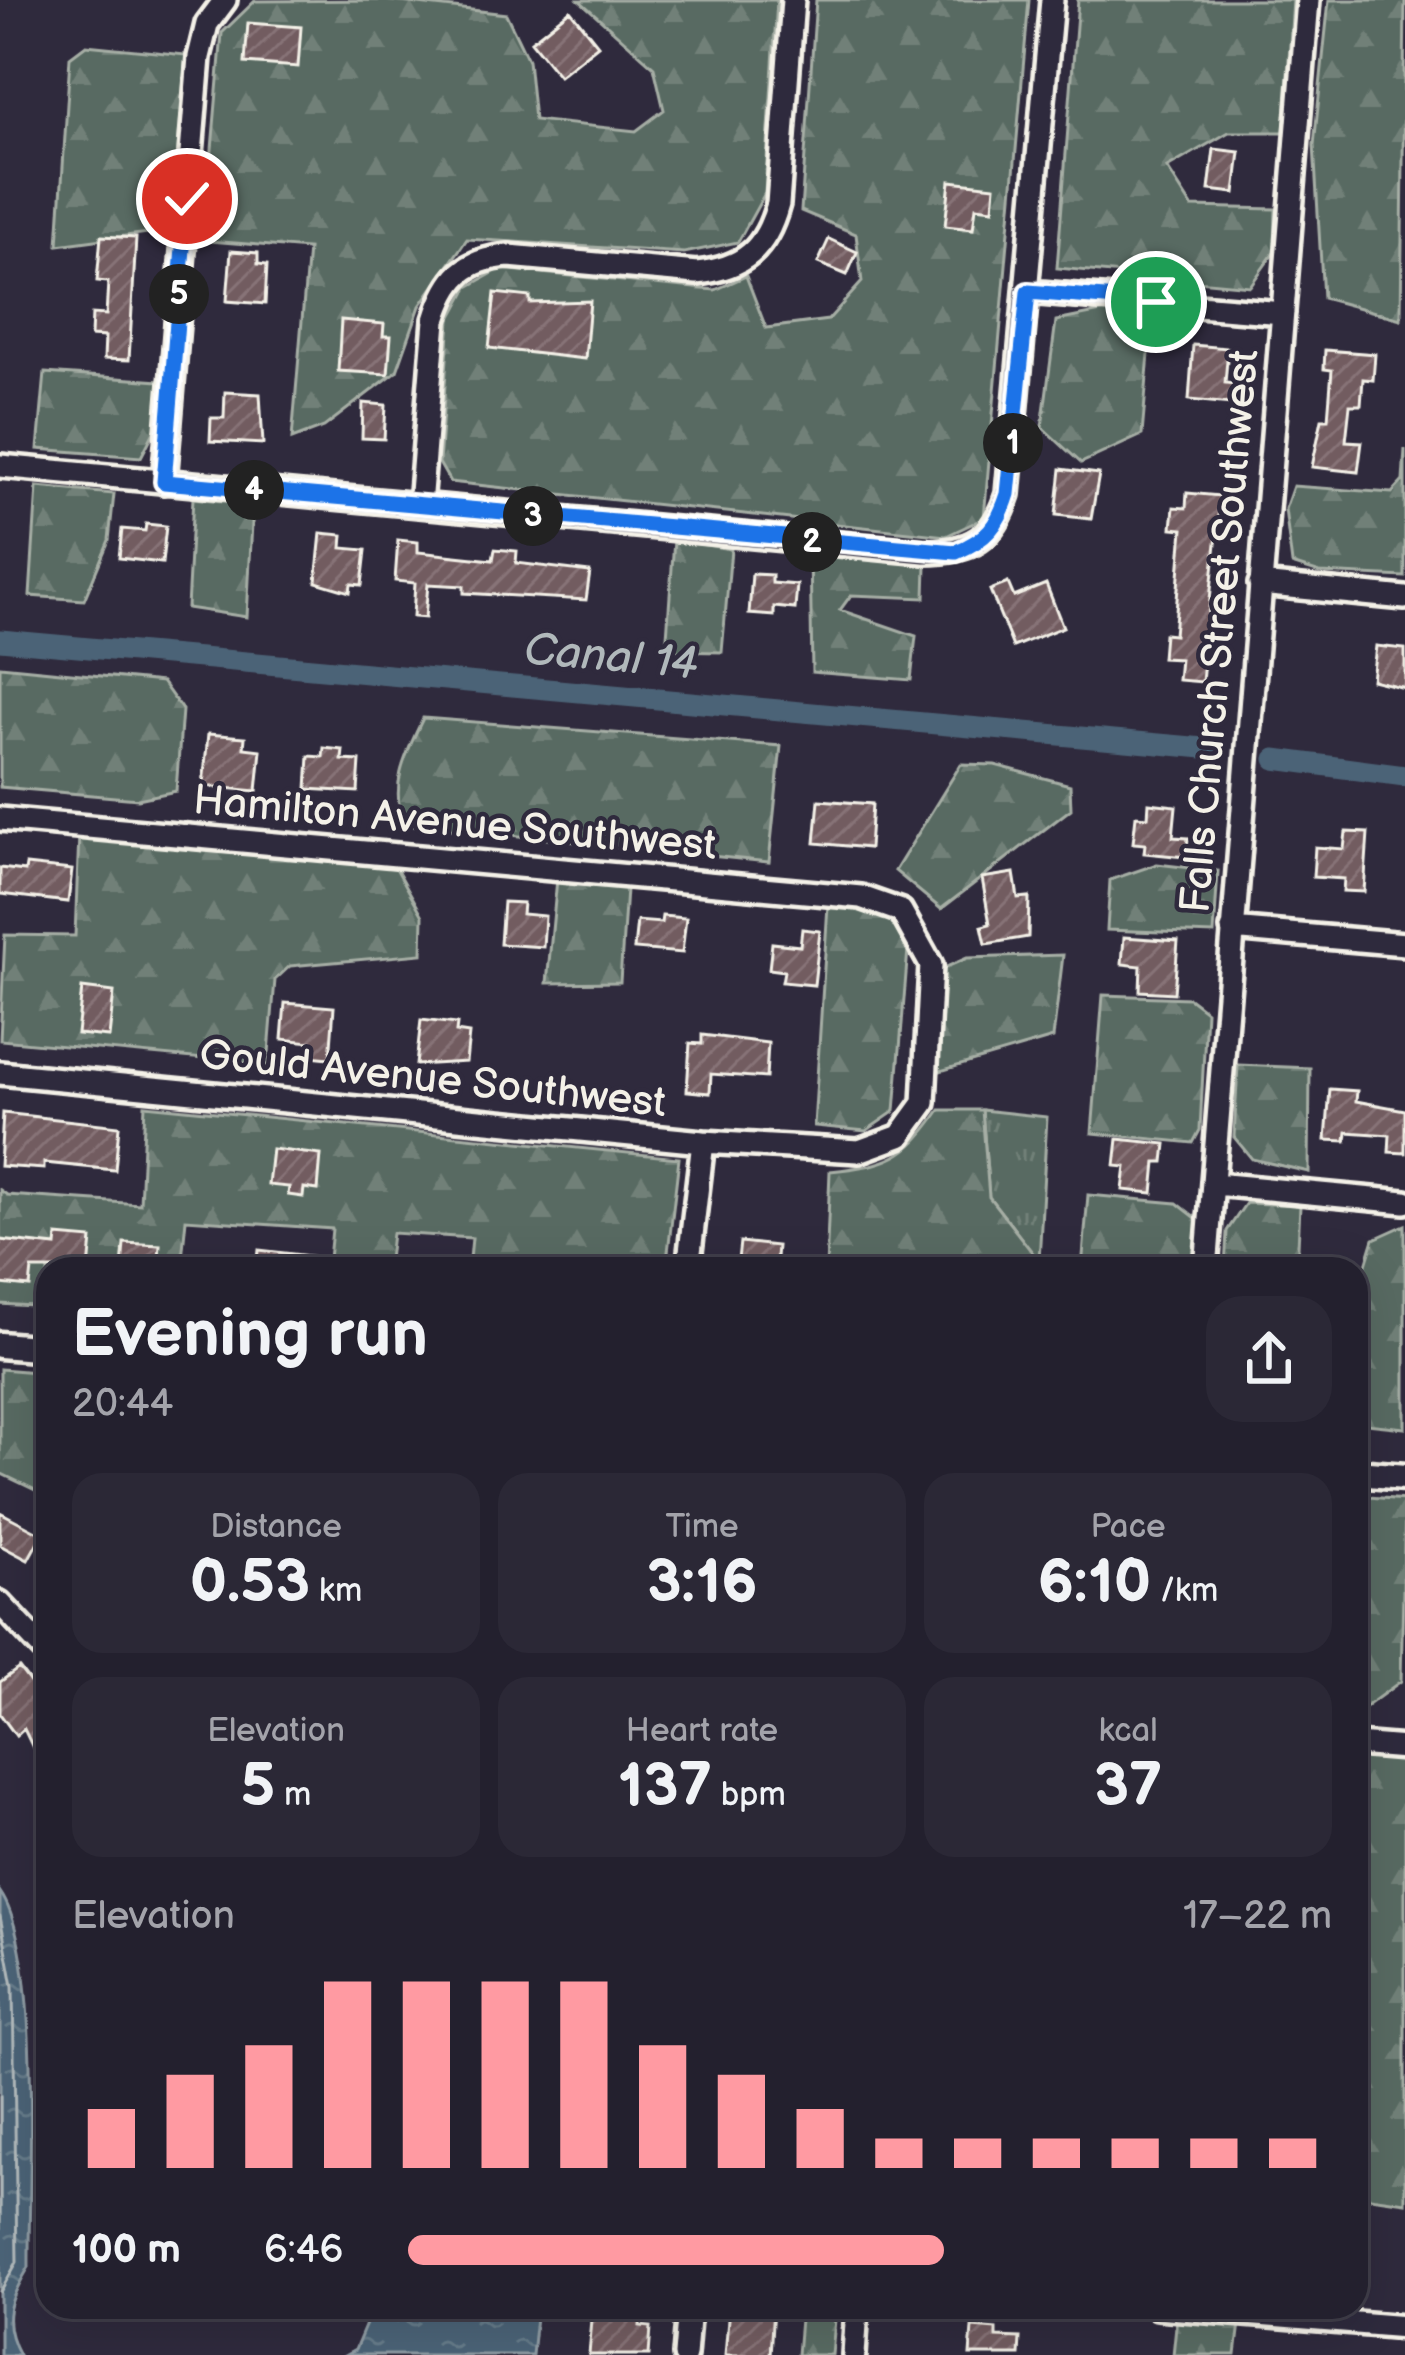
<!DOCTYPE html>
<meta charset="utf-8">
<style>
body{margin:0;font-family:"Balsamiq Sans",sans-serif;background:#2b2836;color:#f1f3f6;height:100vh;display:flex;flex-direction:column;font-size:45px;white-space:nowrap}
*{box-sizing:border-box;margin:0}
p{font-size:39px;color:#a3a3aa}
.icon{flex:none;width:66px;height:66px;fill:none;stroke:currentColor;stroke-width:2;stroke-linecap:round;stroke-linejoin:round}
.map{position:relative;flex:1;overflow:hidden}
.panel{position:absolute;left:36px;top:1257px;width:1332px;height:1062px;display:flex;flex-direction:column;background:#23202e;border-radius:36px;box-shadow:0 12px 48px #0002,0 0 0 3px #403e4a}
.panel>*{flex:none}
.pin{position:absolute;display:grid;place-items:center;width:102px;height:102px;color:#fff;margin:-51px;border:6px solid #fff;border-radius:50%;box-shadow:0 3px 12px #0007}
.km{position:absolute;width:60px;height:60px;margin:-30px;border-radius:50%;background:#222;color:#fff;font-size:33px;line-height:60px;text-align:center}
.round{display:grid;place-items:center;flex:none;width:126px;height:126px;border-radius:36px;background:#2b2836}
.summary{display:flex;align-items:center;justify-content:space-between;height:204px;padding:0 36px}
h1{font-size:66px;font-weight:700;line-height:90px}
.stats{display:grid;grid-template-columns:repeat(3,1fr);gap:18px;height:204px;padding:12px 36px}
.stats div{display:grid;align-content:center;border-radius:30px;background:#2b2836;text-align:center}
.stats b{font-size:60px;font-weight:700}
.stats small{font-size:33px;font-weight:400}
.stats p{font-size:33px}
.chart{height:336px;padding:24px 36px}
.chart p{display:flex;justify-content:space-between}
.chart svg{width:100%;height:216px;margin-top:12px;stroke:#ff9aa2;stroke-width:6}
ul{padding:0 36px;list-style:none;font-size:39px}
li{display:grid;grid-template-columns:192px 144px 1fr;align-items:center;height:90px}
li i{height:30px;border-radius:15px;background:#ff9aa2}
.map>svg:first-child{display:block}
</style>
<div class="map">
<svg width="1405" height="2355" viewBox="0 0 1405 2355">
<defs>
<pattern id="grass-tufts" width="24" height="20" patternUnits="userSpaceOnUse" patternTransform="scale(3)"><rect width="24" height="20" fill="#586a62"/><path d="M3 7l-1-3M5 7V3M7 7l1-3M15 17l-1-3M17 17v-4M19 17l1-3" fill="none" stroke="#718078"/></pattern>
<pattern id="forest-firs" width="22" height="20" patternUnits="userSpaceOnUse" patternTransform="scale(3)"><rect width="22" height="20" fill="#586a62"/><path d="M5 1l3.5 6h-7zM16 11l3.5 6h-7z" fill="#718078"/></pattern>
<pattern id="water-ripples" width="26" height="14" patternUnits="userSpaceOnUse" patternTransform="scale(3)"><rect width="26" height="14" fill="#4c6477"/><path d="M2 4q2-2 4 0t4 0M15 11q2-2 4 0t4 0" fill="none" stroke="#667b8a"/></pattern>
<pattern id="building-hatch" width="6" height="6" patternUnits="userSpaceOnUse" patternTransform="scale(3)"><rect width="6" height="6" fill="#725b60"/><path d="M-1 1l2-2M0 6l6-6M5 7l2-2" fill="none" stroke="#877377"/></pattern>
</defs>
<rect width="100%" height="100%" fill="#2f2a3d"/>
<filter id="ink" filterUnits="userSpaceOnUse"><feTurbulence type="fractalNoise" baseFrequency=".00833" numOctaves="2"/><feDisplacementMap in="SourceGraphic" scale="24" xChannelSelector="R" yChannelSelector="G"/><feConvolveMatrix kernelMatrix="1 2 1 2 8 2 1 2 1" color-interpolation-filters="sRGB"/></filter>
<g filter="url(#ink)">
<!-- grass -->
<path fill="url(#grass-tufts)" stroke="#a6aea5" stroke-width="3" d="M982,1110L1047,1117L1039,1261L989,1197Z"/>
<!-- forest -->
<path fill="url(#forest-firs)" stroke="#a6aea5" stroke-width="3" d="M383,0L506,14L528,60L534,120L636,131L664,110L654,67L579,0H777L765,193L738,242L684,253L467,239L420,306L397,371L324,427L292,439L308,249L210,241L206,219L222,33L255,1Z
M816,0H1029L984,518L946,536L450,482L439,463L450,320L468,287L500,269L715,290L746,276L766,328L828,320L862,282L856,234L801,211Z
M1078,0H1293L1284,132H1229L1167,168L1192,207L1276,209L1275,251L1250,286L1057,268Z
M1329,0H1405L1401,319L1323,298L1314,145Z
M86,45L186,55L171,230L58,245L70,57Z
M1106,311L1152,319L1142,435L1081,463L1042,427L1056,321Z
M45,373L159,381L157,426L141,457L38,449Z
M1405,449V577L1320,573L1292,564L1285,509L1293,486L1392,493L1403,481Z
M37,487L114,494L109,540L84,600L30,596Z
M193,498L253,504L247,617L187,608Z
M674,540L731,549L722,652L666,651Z
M810,552L926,565L925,598L851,595L840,610L916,636L911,680L812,672Z
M0,666L162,682L182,710L176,791L138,799L0,787Z
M423,718L781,746L769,862L404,824C389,785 406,754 423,718Z
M961,764L995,765L1070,785L1071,809L941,909L895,871Z
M79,834L396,868L423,916L422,954L290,966L275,980L268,1065L0,1040L5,935L75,936Z
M1157,864L1218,871L1214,934L1107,930L1110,880Z
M557,879L626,889L620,982L547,983Z
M828,905L873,908L901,926L908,949L895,1111L866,1131L814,1126Z
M1063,955L1053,1038L937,1072L944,968L967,958Z
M1103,995L1189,998L1206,1011L1200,1130L1193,1143L1092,1133Z
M1238,1065L1310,1068L1309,1172L1252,1159L1234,1137Z
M145,1105L679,1158L666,1269H469L472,1238L392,1233L388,1269H328L332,1229L186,1219L181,1269H48V1307L0,1304V1190L7,1195L140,1204Z
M940,1110H982L989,1197L1039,1261V1269H826L830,1171C889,1165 906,1159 940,1110Z
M1088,1195L1177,1203L1200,1221L1195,1269H1082Z
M1246,1203L1300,1205L1297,1269H1225L1227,1231Z
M1405,1225V1428L1356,1423V1297L1374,1239Z
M0,1369L48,1373V1496L0,1473Z
M1356,1496L1405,1500L1401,1681L1356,1714Z
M1356,1756L1405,1761V2202L1356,2195Z
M801,2307H836L832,2355H797Z
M1177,2316L1240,2323L1236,2355H1173Z"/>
<!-- water -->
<path fill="url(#water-ripples)" stroke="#8f9ca4" stroke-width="3" d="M0,1892C43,1953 28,2185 29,2267C9,2300 0,2320 19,2355H0Z
M373,2307H537L532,2355H346L355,2350Z"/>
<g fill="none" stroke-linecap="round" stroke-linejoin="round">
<!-- shore -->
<path stroke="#b1b9bb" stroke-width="3" d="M0,1916L13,1986L17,2262L0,2292
M0,2096V2263"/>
<!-- canal -->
<path stroke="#4c6477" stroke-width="21" d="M0,640L1215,749
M1275,759L1405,776"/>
</g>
<!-- building -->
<path fill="url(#building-hatch)" stroke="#f4f1e8" stroke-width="3" d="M570,10L598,45L559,76L531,41Z
M248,23L301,27L298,67L245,63Z
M1214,149L1240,152L1235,193L1209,190Z
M950,181L995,186L993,209L976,207L973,229L945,226Z
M101,236L136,238L129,360L104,359L105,337L91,336L92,314L106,315L108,282L97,281Z
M829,239L857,252L847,275L818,263Z
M231,251L258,253V264L267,265L265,304L227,301Z
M495,293L530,297V303L590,301L585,359L489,348Z
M341,320L384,324L383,336H391L388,374L338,371Z
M1193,345L1228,348L1225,383L1235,384L1233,404L1189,400Z
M1325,350L1375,354L1373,380L1363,379L1361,405H1350L1346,441L1362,442L1358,472L1312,467L1322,419H1328L1332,370L1324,369Z
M225,392L260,394L263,444L210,441L211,418H224Z
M363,403L386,405L384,439L362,438Z
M1061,469L1099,474L1091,519L1056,515Z
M1187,493L1221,496L1206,637L1213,638L1211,661H1204L1202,682L1178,680L1180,659L1162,658L1164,634L1174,635L1183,529L1172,528L1174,507L1186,508Z
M146,524L166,526L162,563L119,558L122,529L145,531Z
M321,533L343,535L342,548L366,550L362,585L351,584L350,592L316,582Z
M398,540L418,542V552L493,560L495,549L517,551L516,563L590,572L586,600L464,593V586L428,584L425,618L413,617L415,583L395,581Z
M752,574L772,575V583L797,585L795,609L774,607V616L749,614Z
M1008,583L1014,597L1046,584L1063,627L1013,647L990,590Z
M1376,646L1405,649V688L1372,680Z
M208,734L245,737L244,748L261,750L257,791L203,786Z
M324,748L343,750L342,760L360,761L358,792L307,789L309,756L323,757Z
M819,800L872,804L869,848L815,843Z
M1149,803L1176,806L1173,837L1188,838L1186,857L1144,853L1145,844L1133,843L1136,816L1148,817Z
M1346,832L1368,833L1364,892L1343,891L1344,879L1313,877L1315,847L1344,849Z
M26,865L72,870L68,902L0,894V868L25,871Z
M1014,873L1018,898L1029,897L1028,937L986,944L982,926L990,924L982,878Z
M503,902L523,903L522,914L545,916L543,947L500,944Z
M662,916L686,918L682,953L634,949L637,921L661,923Z
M802,929L820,931L814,985L782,982L784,971L769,969L772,943L800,946Z
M1124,937L1178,941L1174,993L1140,991L1141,966L1122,964Z
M82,988L114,992L109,1037L77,1034Z
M285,1003L334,1007L330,1058L310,1056L311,1042L282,1039Z
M421,1020L457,1024L456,1032L469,1034L466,1062L416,1065Z
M702,1035L768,1043L766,1078L711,1074L710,1093L687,1091L690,1043L702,1044Z
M1330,1089L1357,1091L1356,1101L1405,1110V1153L1389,1152L1390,1135L1347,1132L1346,1141L1326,1140Z
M3,1113L119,1126L115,1170L44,1163V1169L0,1166Z
M1118,1139L1166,1144L1164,1162H1156L1153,1193L1123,1190L1126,1167L1115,1166Z
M272,1149L321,1155L318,1190L304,1188L303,1197L288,1195L289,1187L268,1185Z
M57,1236L92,1239L89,1269H32L30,1287L0,1284V1240L56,1246Z
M740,1242L777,1246L775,1269H737Z
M124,1243L160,1245L158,1269H122Z
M259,1250L336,1259L335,1269H257Z
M0,1512L42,1534L28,1560L0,1545Z
M19,1668L48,1706V1779L24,1729L16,1736L0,1714V1682Z
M593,2307H641L640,2326L651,2327L649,2355H589Z
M729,2307H773L770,2355H725Z
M972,2327L996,2329V2337L1020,2338L1019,2355H970Z"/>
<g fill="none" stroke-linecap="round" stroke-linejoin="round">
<!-- minor casing -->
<g stroke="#f4f1e8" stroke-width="30">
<path id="minor" d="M1028,292L1283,313
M0,466L925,552C972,552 994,539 1008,494L1052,0
M164,482L199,57L207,24L225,0
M420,505L435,320C448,278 465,259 509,256L697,273C744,268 766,249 778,204L793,0
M1260,584L1405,598
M0,819L861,897L901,911L931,965L924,1103L900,1136L859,1151L703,1142L0,1073
M1232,929L1405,944
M1215,1184L1405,1202
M688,1269L703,1142
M1206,1269L1308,0
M0,1603L48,1654
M1356,1744L1405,1748
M1157,2307L1405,2327
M685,2355L689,2307
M854,2355L857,2307"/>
</g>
<!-- tertiary casing -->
<g stroke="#f4f1e8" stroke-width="33">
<path id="tertiary" d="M0,1345L48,1349
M1356,1473L1405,1477"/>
</g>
<!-- minor -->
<use href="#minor" stroke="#2f2a3d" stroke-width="21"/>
<!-- tertiary -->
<use href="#tertiary" stroke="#2f2a3d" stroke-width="24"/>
</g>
</g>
<g fill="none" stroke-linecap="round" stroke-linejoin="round" filter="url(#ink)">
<!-- route casing -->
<g stroke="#fff" stroke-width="24">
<path id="route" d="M187,199L164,482L956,552C987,539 998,526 1008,494L1028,292L1156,302"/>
</g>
<!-- route -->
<use href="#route" stroke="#1a73e8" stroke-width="15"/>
</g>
<g text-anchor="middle" stroke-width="9" stroke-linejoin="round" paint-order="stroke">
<!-- street labels -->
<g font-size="42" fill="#f4f1e8" stroke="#2f2a3d">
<text transform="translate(1218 631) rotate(-85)" y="15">Falls Church Street Southwest</text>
<text transform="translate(455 821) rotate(5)" y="15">Hamilton Avenue Southwest</text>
<text transform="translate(433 1077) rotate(6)" y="15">Gould Avenue Southwest</text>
</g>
<!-- water labels -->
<g font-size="45" font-style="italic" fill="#b1b9bb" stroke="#2f2a3d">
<text transform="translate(611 655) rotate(5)" y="16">Canal 14</text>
</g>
</g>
</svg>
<div class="pin" style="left:1156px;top:302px;background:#1e9e55"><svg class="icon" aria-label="arrive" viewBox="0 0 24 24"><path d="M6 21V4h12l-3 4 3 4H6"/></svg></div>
<div class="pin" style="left:187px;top:199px;background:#d93025"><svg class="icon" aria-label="check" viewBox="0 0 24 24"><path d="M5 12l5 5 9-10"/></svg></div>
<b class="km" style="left:1013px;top:443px">1</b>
<b class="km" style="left:812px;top:542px">2</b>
<b class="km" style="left:533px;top:516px">3</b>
<b class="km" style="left:254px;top:490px">4</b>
<b class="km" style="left:179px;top:294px">5</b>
<section class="panel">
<div class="summary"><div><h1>Evening run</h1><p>20:44</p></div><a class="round"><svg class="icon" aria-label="share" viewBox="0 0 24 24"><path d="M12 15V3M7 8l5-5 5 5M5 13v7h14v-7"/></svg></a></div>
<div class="stats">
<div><p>Distance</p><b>0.53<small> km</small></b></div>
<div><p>Time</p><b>3:16</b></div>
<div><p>Pace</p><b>6:10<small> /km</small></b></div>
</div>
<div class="stats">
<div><p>Elevation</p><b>5<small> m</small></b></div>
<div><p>Heart rate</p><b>137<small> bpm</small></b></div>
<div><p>kcal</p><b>37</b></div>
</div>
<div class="chart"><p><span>Elevation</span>17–22 m</p>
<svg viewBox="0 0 160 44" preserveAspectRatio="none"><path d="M5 44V32M15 44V25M25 44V19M35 44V6M45 44V6M55 44V6M65 44V6M75 44V19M85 44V25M95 44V32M105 44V38M115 44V38M125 44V38M135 44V38M145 44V38M155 44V38"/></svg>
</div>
<ul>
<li><b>100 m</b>6:46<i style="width:58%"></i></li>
</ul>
</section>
</div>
